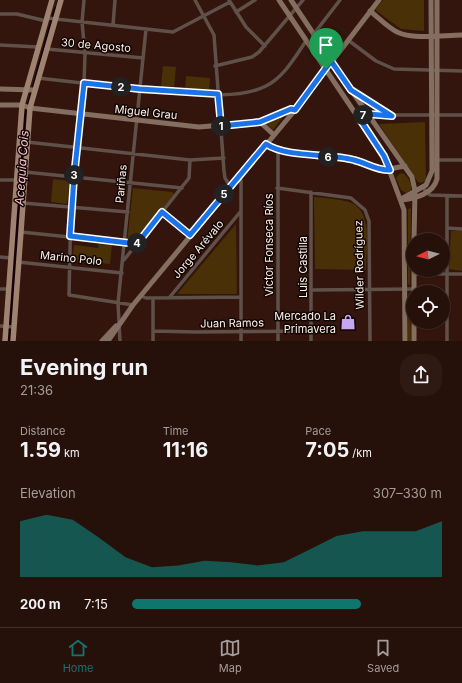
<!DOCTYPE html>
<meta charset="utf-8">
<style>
body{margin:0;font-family:Inter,sans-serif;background:#2e1913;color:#f1f3f6;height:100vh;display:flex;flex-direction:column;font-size:15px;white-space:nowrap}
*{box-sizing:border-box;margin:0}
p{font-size:13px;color:#a49d9c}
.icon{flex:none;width:22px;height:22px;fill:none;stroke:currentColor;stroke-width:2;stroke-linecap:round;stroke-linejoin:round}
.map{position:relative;height:341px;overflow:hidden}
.details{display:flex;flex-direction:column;background:#26100a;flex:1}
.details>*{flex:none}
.needle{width:26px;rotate:264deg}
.controls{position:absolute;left:406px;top:233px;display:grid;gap:8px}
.controls a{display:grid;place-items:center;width:44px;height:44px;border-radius:50%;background:#26100a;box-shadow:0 1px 3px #0004,0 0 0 1px #42302b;font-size:20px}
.pin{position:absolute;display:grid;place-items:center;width:34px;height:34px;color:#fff;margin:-41px -17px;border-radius:50% 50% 50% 0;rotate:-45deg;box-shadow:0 0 4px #0007}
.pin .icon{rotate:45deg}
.km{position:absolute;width:20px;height:20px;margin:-10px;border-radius:50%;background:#222;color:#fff;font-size:11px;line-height:20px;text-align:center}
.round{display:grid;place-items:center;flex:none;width:42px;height:42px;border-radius:16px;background:#2e1913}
.overview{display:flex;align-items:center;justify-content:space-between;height:68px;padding:0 20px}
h1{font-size:22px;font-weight:700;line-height:30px}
.metrics{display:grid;grid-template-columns:repeat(3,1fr);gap:6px;height:68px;padding:4px 20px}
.metrics div{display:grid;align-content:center}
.metrics b{font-size:20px;font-weight:700}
.metrics small{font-size:11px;font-weight:400}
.metrics p{font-size:11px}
.chart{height:112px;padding:8px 20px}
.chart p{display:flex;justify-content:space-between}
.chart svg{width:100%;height:72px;margin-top:4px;fill:#0f766e;opacity:.7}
ul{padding:0 20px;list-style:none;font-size:13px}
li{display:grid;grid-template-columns:64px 48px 1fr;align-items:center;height:30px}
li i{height:10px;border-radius:5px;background:#0f766e}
.menu{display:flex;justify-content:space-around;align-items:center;height:56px;border-top:1px solid #42302b;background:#26100a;font-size:11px;color:#a49d9c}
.menu a{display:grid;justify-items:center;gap:2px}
.menu .current{color:#0f766e}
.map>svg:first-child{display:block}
</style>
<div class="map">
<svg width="462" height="341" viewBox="0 0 462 341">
<rect width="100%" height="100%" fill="#33150d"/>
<!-- green -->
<path fill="#493007" d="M383,0H424V31L401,29L375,10Z
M163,66L176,67L174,87L161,86Z
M186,76L210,78L209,92L185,90Z
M285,114L273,130L265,123Z
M425,122L426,180L421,183L418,182L379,124Z
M402,173C408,175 412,184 411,190L406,193L401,190L396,178L399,174Z
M53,179L70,181L67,204L51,202Z
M133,188L172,192L174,194L135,243L127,242Z
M314,197C325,198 338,199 349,202C374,210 366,249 366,270L315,269Z
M409,208L411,209L410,285L408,284V210Z
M236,224L237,294H178V293Z
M451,231H462V271L449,269Z
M99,244L112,245L110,264L72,260L74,245L98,248Z
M410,294L411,341H408V296Z"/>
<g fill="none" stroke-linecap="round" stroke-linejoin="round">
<!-- canal -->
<path stroke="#160005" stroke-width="4.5" d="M9,341L26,116L56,9"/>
<!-- street -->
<path stroke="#5f5149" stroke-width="3.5" d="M84,0L82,22L85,54L84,83L71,206L69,295L133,305
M195,0L214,35L224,171L225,178L230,186
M229,0L246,27L265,46
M236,12L255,0
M0,14H17L46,21
M47,18L173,32L230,2
M113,25L115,0
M313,35L340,0
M348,40L376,61L394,69L462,71
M0,45L38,47
M47,49L143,58
M215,66L252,57L259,52L303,0
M38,78C81,83 123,88 166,91C196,94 238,100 266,86C284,77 295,57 306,41
M354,92L391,115
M359,118L368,114L392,115H462
M27,142L190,160L224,158
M278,150V341
M435,160H462
M25,172L182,188
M239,176L241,181V341
M0,180H17
M422,187L430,195L462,196
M277,188L351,198L365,210L369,221L370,341
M311,192V341
M447,196V341
M23,203L128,212
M162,212L190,235
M447,228L462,229
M21,232L137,244
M0,257L11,258
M124,260L189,178L190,160
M18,262L122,273
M414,274H462
M0,289H8
M312,290L414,289
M141,296L146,298L241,297
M153,298V341
M169,298L241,211
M0,326L14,327
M153,331L196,332L311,331
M120,341L118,303L146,29"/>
<!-- secondary -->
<path stroke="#836e60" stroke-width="5" d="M279,0L384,156L404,210L405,341
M291,0L351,90L412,177L415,191L414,240
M370,11C379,18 387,27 397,32C413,40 444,35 462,35
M0,89L34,90
M0,105H22L30,108L199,127L260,122L291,109L295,110
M260,122L274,135
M266,144L278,150L353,159L384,170L405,166
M403,198L426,185L432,171L431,0
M402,200C416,198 433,194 437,179V0
M414,292V270
M414,322V341
M102,341L116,326
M108,341L133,305L295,110L379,0"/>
<!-- primary -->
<path stroke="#9e8371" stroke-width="5.5" d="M5,341L22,105L52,0
M13,341L30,108L61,0"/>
</g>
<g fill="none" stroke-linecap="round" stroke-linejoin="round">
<!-- route casing -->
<g stroke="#fff" stroke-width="8">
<path id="route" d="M331,61L351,90L392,116L368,114L359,118L384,156L390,170C378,171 366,163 354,160C330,153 287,158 266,144L190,235L162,212L137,244L70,236L74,177L84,83L140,89L218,94L221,126L260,122L291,109L295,110Z"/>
</g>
<!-- route -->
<use href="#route" stroke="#1a73e8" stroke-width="5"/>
</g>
<!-- icons -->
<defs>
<g id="shop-bare" transform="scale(1.2)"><path d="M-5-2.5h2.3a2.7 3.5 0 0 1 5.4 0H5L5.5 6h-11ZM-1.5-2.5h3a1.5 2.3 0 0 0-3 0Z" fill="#c6a6f0" stroke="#120603" stroke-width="2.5" paint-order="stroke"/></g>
</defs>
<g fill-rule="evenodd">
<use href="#shop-bare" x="348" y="322"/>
</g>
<g text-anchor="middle" stroke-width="3" stroke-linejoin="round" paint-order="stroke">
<!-- street labels -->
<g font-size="11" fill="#fef1ed" stroke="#120603">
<text transform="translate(96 45) rotate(5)" y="4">30 de Agosto</text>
<text transform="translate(146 112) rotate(6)" y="4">Miguel Grau</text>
<text transform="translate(121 184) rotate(-85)" y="4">Pariñas</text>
<text transform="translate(269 245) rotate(-90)" y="4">Víctor Fonseca Ríos</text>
<text transform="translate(198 249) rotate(-50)" y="4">Jorge Arévalo</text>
<text transform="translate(71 258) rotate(6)" y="4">Marino Polo</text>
<text transform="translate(359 265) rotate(-91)" y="4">Wilder Rodríguez</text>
<text transform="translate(303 267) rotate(-90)" y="4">Luis Castilla</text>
<text transform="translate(232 323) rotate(-1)" y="4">Juan Ramos</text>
</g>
<!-- poi labels -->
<g font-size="11" fill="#fef1ed" stroke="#120603" text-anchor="end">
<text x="336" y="320">Mercado La<tspan x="336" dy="13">Primavera</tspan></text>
</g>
<!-- water labels -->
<g font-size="12" font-style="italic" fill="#f9c0d0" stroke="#120603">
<text transform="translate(22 168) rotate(-86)" y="4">Acequia Cois</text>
</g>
</g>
</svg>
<div class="controls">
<a><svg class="needle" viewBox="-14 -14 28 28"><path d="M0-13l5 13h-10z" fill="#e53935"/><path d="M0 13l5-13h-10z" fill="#a49d9c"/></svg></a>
<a><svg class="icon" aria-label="locate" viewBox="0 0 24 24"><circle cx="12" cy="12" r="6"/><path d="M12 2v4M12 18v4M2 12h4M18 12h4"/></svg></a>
</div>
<div class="pin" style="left:326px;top:69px;background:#1e9e55"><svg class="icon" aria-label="arrive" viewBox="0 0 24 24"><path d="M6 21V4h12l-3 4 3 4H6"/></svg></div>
<b class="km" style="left:221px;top:126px">1</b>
<b class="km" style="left:121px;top:87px">2</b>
<b class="km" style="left:74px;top:175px">3</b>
<b class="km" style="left:137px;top:243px">4</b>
<b class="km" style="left:224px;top:194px">5</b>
<b class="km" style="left:328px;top:157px">6</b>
<b class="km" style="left:363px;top:115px">7</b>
</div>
<section class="details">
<div class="overview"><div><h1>Evening run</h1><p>21:36</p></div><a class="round"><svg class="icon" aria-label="share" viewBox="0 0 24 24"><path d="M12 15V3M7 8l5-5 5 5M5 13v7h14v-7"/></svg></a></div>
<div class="metrics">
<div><p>Distance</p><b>1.59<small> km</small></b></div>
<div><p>Time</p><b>11:16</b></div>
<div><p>Pace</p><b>7:05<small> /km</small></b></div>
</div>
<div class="chart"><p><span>Elevation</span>307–330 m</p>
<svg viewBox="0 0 160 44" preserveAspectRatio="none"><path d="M0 44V10L10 6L20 9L30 20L40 32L50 38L60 37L70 34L80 35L90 37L100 35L110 27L120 19L130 16L140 16L150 16L160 10V44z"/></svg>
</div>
<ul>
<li><b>200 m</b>7:15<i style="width:74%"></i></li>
</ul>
</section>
<nav class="menu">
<a class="current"><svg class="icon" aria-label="home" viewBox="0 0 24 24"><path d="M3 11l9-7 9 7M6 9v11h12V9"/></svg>Home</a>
<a><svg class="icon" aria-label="map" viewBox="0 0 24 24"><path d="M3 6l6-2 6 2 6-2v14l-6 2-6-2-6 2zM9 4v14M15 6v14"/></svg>Map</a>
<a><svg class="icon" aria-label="saved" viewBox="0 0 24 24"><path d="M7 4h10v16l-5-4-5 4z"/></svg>Saved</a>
</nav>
